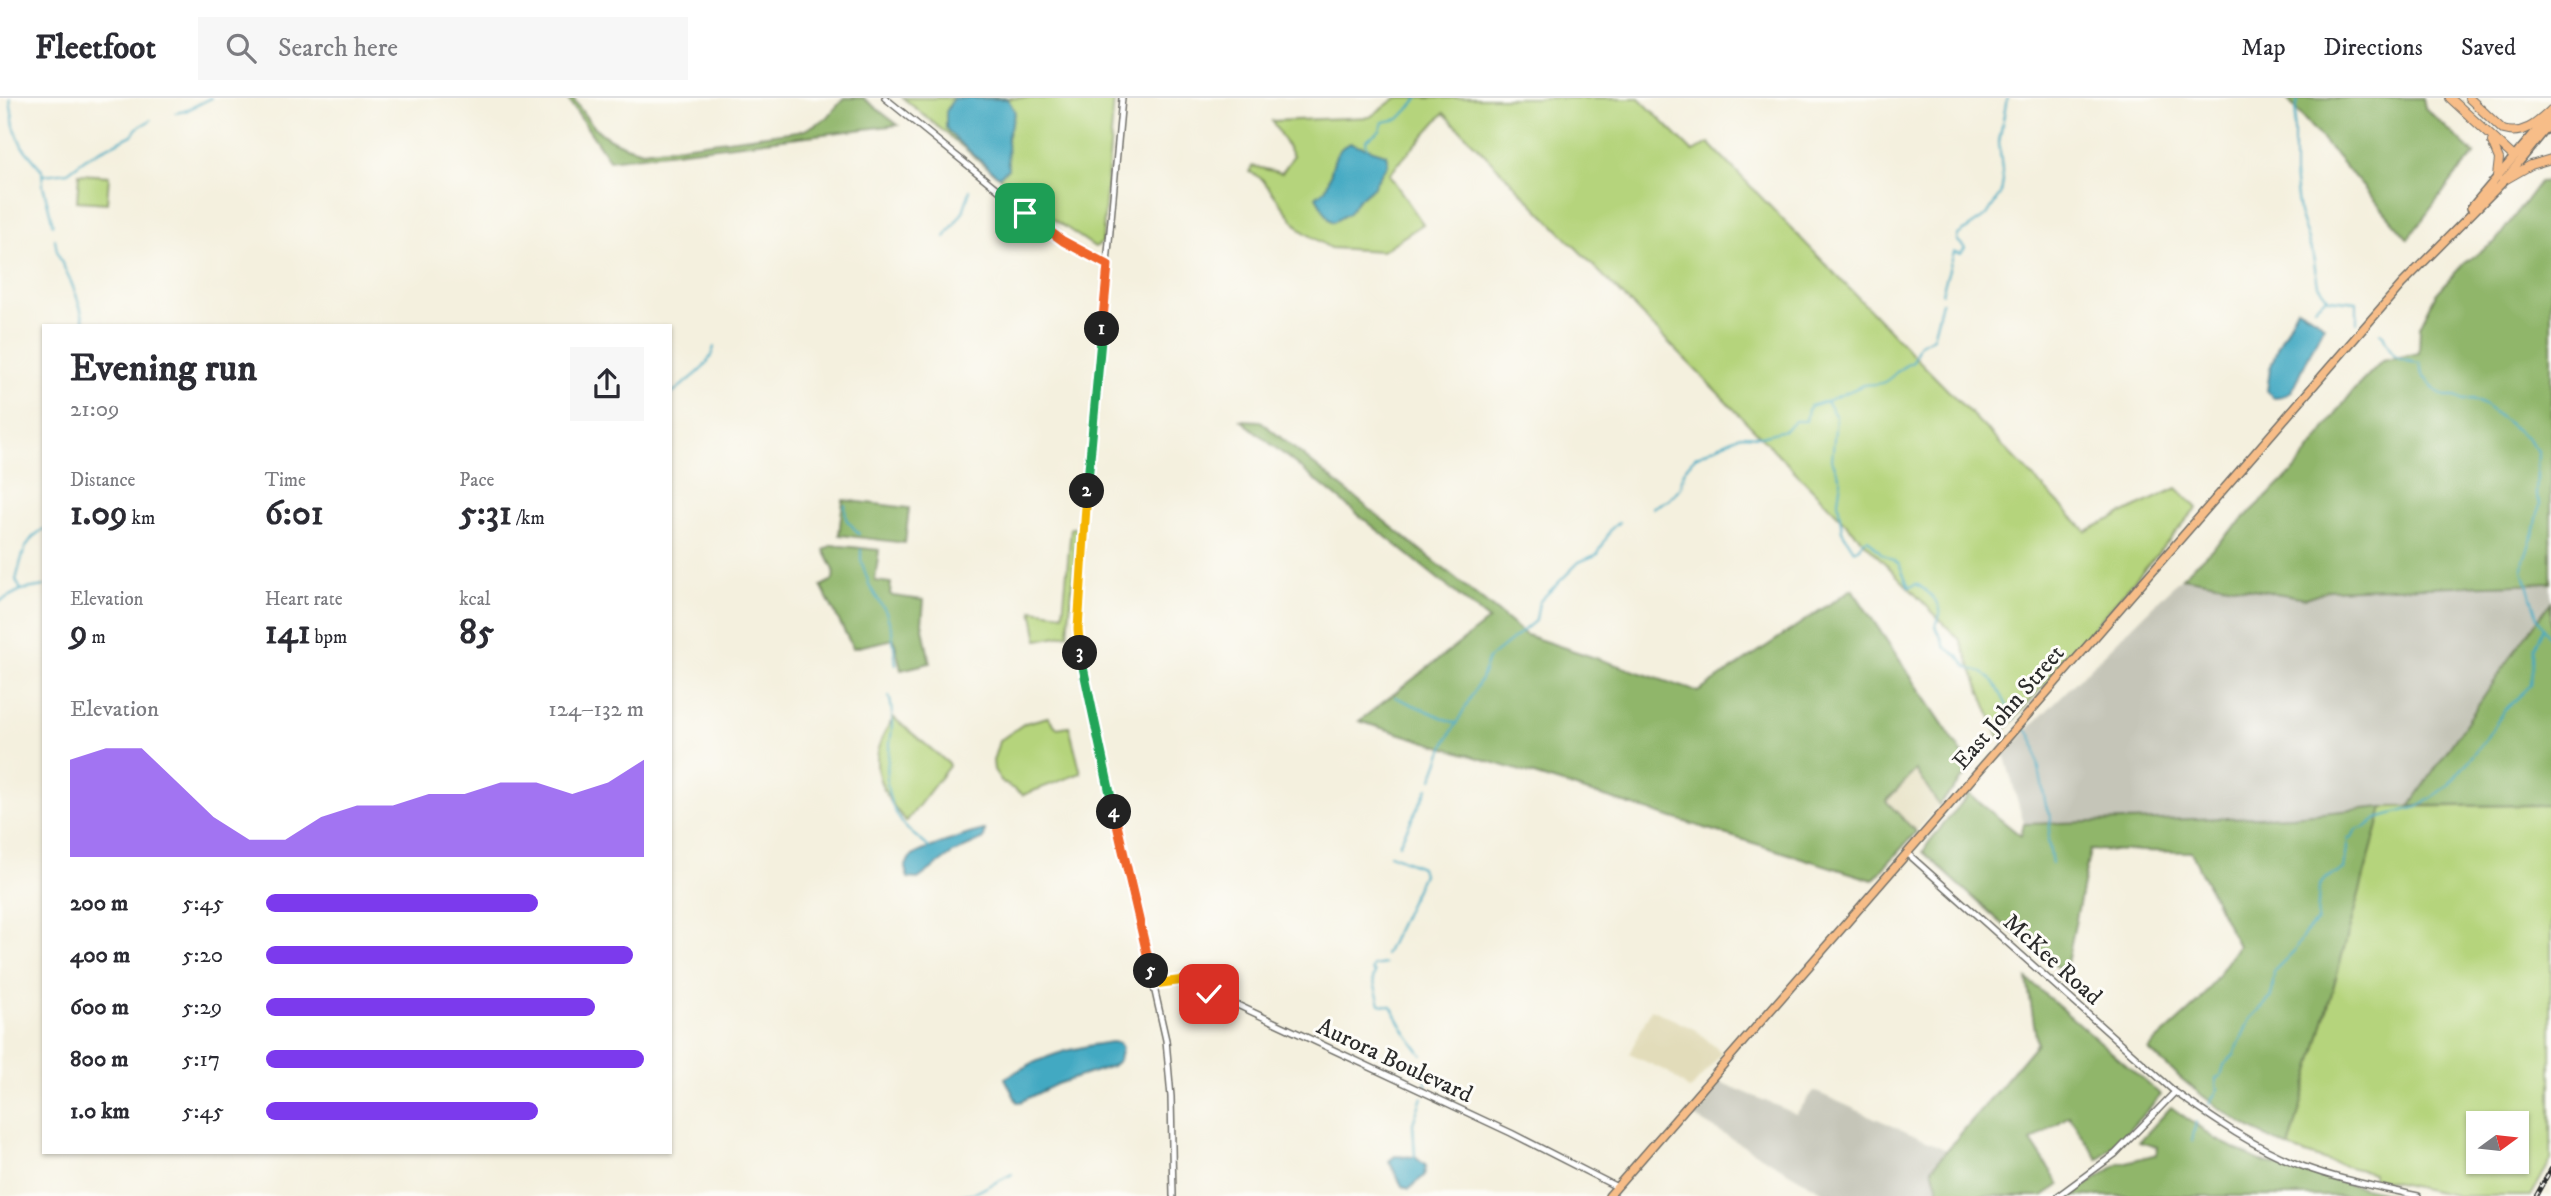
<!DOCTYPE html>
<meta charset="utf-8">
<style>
body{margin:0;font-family:"IM FELL DW Pica",serif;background:#f7f7f7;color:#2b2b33;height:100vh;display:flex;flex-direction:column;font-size:26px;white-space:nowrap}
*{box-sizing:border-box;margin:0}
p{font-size:23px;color:#7c7c81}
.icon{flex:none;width:38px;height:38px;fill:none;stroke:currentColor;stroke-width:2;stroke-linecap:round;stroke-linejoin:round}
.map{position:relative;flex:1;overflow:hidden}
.side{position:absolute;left:42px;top:226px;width:630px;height:830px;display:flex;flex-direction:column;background:#fff;border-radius:0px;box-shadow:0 2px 5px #0004}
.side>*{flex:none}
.needle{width:46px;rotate:75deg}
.controls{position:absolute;left:2466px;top:1013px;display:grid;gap:14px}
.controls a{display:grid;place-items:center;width:63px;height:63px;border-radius:0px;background:#fff;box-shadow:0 2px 5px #0004;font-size:35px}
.pin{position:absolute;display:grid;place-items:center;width:60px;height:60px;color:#fff;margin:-30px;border-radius:14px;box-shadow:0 4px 10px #0006}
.km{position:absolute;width:35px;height:35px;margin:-18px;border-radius:50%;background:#222;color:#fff;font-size:19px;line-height:35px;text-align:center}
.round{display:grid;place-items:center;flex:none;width:74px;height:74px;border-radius:0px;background:#f7f7f7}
.head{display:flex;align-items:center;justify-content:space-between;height:119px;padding:0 28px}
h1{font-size:38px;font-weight:700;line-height:52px}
.metrics{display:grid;grid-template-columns:repeat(3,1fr);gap:10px;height:119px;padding:7px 28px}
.metrics div{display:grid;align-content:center}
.metrics b{font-size:35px;font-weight:700}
.metrics small{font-size:19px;font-weight:400}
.metrics p{font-size:19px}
.chart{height:196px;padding:14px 28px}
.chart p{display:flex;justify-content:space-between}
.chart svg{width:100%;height:126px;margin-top:7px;fill:#7c3aed;opacity:.7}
ul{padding:0 28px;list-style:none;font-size:23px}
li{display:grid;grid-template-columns:112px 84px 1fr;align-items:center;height:52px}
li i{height:18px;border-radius:9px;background:#7c3aed}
header{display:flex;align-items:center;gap:42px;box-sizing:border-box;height:98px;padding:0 35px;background:#fff;border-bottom:2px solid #e1e1e2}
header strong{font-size:33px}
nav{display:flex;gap:38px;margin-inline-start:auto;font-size:24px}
.search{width:490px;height:63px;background:#f7f7f7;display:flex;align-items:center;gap:18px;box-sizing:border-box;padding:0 24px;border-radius:0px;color:#7c7c81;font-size:26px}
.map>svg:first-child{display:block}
</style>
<header>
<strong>Fleetfoot</strong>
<div class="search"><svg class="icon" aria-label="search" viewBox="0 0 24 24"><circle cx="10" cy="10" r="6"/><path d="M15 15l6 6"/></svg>Search here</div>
<nav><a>Map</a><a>Directions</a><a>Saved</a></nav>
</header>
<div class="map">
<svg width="2551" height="1098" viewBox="0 0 2551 1098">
<rect width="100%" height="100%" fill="#fdfcf7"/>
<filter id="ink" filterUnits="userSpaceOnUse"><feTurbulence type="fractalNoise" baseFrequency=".0143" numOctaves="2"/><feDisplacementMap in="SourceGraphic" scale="14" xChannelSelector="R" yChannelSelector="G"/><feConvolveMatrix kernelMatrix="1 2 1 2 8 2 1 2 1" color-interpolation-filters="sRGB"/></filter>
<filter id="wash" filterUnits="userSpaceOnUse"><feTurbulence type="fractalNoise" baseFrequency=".00686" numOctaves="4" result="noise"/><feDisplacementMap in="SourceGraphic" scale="28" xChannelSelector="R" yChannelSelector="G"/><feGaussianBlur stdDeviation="1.57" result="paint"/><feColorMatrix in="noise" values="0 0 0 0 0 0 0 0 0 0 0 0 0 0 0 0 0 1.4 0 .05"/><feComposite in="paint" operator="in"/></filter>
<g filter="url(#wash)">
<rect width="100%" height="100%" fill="#f4f0de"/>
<!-- built -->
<path fill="#e2dcba" d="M1916,672L1939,707L1916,734L1886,704Z
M1651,911L1696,932L1722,955L1690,992L1668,974L1629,956Z"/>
<!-- industrial -->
<path fill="#c5c5b8" d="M2182,479L2305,500L2329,492L2551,485V504L2519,547L2410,708L2292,718L2024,726L2004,655Z
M1718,983L1796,1016L1814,993L1947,1052L1932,1070L1940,1098H1830L1689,1016Z"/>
<!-- green -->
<path fill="#b5d47b" stroke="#708053" stroke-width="2" fill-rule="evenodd" d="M903,0H1114L1102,145L1095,149L1037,110Z
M1396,0H1639L1693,54L1709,45L1925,269L2086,433L2177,390L2197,410L1999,639L1960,542L1444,15L1389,76L1423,126L1382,153L1330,150L1301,132L1262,81L1250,74L1252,68L1282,75L1293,58L1272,23L1370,19Z
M79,76L109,78L107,105L77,103Z
M1071,430H1077L1068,536L1038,542L1032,512L1063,516Z
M1048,619L1057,630L1069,628L1081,675L1023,697L1002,684L994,672L993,663L999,643L1025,625Z
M894,620L948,665L949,668L906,724C877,690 864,660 894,620Z
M2551,707V1062L2531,1098H2458L2373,1080V1075L2329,1064L2289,1050L2383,709ZM2478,1026H2516V1064H2478Z"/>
<!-- forest -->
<path fill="#90b66b" stroke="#5e704b" stroke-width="2" d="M567,0H573C595,33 603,43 643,53L805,32L827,20L844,0H863L898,27L609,62Z
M2286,0H2423L2425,10L2475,56L2456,77L2408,141Z
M2551,83V485L2329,492L2305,500L2182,479L2295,372L2353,293L2382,263L2419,255L2420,228L2436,196L2464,165L2495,144L2540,84Z
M1241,322L1260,323L1526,537L1698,594L1852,491L1972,670L1939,707L1916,672L1886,703L1916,734L1873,782L1359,623L1489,522Z
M843,402L909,410L905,445L839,437Z
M832,447L879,452L875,483L891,485L890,496L893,498L924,502L922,525L930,565L901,572L894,541L853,550L821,488L833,482L834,472L824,452Z
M2551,504V707L2410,708L2519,547Z
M1969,696L2021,738L2024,726L2292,718L2383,709L2289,1050C2232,1024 2195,994 2149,952L2155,944L2200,903L2238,848L2191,754L2090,752L2065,875L1999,823L1923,754L1929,744Z
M2027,881L2161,997L2118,1044L2098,1061L2069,1018L2031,1043L2060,1087L2043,1098H1940L1932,1070L2037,945Z
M2171,1009L2217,1042L2265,1065L2397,1098H2069L2119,1066L2157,1056L2158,1049L2139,1044Z"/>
<!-- water -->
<path fill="#42a9c2" stroke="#366a76" stroke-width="2" d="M953,0L1008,1L1015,14L1007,40L1008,71L999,78C991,73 987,68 980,62C968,51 956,43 946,30V14Z
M1351,45L1386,56L1388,65L1373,89L1357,103L1349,115L1333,124L1329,121L1316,99C1319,96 1323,94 1325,91C1334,78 1329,51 1351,45Z
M2297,210L2317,221L2324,228C2315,240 2296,290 2290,295C2285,298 2279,299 2273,299L2267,293L2270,271L2278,248Z
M985,732L984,741L953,755L918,781L908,780L905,770C906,768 909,761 910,760C918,752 973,734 985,732Z
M1111,944L1119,945L1122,950L1119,962L1112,968L1057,986L1020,1004H1017L1005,980C1041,958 1070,950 1111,944Z
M1395,1058L1415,1059L1426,1068L1424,1078L1409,1091L1402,1088L1389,1063Z"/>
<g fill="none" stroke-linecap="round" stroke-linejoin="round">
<!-- stream -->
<path stroke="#42a9c2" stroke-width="2" d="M10,0L14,28L22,48L42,72L43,87L53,127
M2298,0L2294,29V77L2299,115L2313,158L2318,187L2329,201L2357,204V224
M175,15L185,13L211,0
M1367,50L1366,42L1380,32L1383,24L1399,21L1419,0
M44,77L68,74L89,58L132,37L137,30L151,22
M945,139L963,114L970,92
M55,141C57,161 64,167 71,184C77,198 82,212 85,228
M1942,195L1954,154L1961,155L1965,150L1957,142L1958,137L1987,117L2001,95L2003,83L1999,44L2007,0
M2314,209L2326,200
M2380,235L2383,237C2392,258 2396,263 2420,265L2422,277L2437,293L2445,298H2456L2463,302L2473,301L2486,308L2527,340L2538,353L2536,398L2540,406L2534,435L2524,461L2523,472L2537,519L2551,541
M670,297C686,283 710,271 714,249
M1826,303L1836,319L1832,362L1841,382L1838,403L1842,433L1854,452L1859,449L1863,443L1868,441L1881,455L1899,466L1909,489L1916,486C1924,490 1938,502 1940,511C1942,517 1937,523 1936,528L1945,549L1958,558L1968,570L1982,574L1995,585L2014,621
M845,407L846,421L859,436
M1652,410L1669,401L1680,390L1684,372L1695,359L1741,337L1761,338L1785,332L1795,323H1806L1808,311L1810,308C1829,304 1846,294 1864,287C1871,285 1878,288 1886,283C1898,275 1897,270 1913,264L1919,247L1933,239L1942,204
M861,452V462L870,489L886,514L892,533L896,567
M21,492L16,482C22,461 23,442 44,431
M0,503L21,492L44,488
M889,598C902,641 869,680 902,725C909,735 921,741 929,750
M1395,599L1455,625
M2024,630L2031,637L2034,644L2046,708L2051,720L2048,742L2052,765
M1432,681L1446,644L1481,581L1488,561L1536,522L1539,504L1579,464L1598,456L1611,431L1619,424
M1399,746L1428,690
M1385,857L1423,776L1421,769L1390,756
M1385,866L1373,868L1372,872L1375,875L1373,881L1380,906L1391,908L1406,935L1422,957
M1426,990V977L1430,968
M2209,1006L2218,991L2216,989V980L2221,978L2224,967L2234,957L2250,921L2272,899L2274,873L2294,853L2305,835L2317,823L2319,788L2325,781L2344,772L2348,741L2352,740L2356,732L2366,729L2377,720L2418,709L2447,689L2483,645L2505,612L2531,587L2534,549L2543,531
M2192,1043L2196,1024
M1415,1059L1413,1025L1422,999
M959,1098L977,1094L1012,1076"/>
</g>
</g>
<g filter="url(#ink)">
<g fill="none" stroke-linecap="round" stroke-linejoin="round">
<!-- minor casing -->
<g stroke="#71706a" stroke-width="8">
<path id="minor" d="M885,0L1049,133L1079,153L1108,167
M1122,0L1089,365L1078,531L1084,581L1166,942L1171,999L1173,1098
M1907,755L2175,994C2215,1022 2255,1050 2302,1068C2339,1082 2379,1089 2418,1098
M1154,886L1184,882L1511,1035L1617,1089
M2058,1098L2115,1056L2175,994"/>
</g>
<!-- major casing -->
<g stroke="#71706a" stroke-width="10">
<path id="major" d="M2471,110L2547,20
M1609,1098L2402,186L2502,85L2551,25"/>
</g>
<!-- highway casing -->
<g stroke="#71706a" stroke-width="10">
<path id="highway" d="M2450,0L2513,58
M2469,0L2503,32C2524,38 2537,25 2551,12
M2492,44L2499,61L2497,78
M2503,83L2531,67L2551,61"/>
</g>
<!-- minor -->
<use href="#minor" stroke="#fff" stroke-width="5"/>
<!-- major -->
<use href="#major" stroke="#f7bd88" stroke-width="7"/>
<!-- highway -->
<use href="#highway" stroke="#f7bd88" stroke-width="8"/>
<!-- rail casing -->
<g stroke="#2b2b2b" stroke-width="4.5">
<path id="rail" d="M2536,1098L2551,1071"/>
</g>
<!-- rail -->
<use href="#rail" stroke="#fdfcf7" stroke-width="2" stroke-dasharray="5" stroke-linecap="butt"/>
</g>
</g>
<g fill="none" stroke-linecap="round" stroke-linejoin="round" filter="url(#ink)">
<!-- split-1 casing -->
<g stroke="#fff" stroke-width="14">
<path id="split-1" d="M1025,115L1063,143L1108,167L1102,231"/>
</g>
<!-- split-2 casing -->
<g stroke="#fff" stroke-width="14">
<path id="split-2" d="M1087,393L1102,231"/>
</g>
<!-- split-3 casing -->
<g stroke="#fff" stroke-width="14">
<path id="split-3" d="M1080,555L1078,531L1087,393"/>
</g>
<!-- split-4 casing -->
<g stroke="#fff" stroke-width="14">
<path id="split-4" d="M1080,555L1114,714"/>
</g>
<!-- split-5 casing -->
<g stroke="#fff" stroke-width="14">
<path id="split-5" d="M1114,714L1151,873"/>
</g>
<!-- split-6 casing -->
<g stroke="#fff" stroke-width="14">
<path id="split-6" d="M1151,873L1154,886L1184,882L1209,896"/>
</g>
<!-- split-1 -->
<use href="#split-1" stroke="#f0652b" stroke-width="9"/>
<!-- split-2 -->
<use href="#split-2" stroke="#22a559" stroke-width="9"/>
<!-- split-3 -->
<use href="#split-3" stroke="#f5b400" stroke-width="9"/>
<!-- split-4 -->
<use href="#split-4" stroke="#22a559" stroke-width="9"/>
<!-- split-5 -->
<use href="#split-5" stroke="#f0652b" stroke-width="9"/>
<!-- split-6 -->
<use href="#split-6" stroke="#f5b400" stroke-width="9"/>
</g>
<g text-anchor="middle" stroke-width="6" stroke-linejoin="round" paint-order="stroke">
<!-- street labels -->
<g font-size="24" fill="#2b2b2b" stroke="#fdfcf7">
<text transform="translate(2008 609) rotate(-49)" y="8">East John Street</text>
<text transform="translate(2053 861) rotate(42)" y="8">McKee Road</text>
<text transform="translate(1395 962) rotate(25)" y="8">Aurora Boulevard</text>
</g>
</g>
</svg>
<div class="controls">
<a><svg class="needle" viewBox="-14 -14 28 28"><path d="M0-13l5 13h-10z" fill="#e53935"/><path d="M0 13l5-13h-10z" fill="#7c7c81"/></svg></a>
</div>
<div class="pin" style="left:1025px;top:115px;background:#1e9e55"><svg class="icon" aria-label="arrive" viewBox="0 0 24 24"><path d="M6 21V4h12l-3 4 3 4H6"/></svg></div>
<div class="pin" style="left:1209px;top:896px;background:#d93025"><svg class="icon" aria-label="check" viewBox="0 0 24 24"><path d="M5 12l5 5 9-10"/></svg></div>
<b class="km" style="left:1102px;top:231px">1</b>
<b class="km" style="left:1087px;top:393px">2</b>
<b class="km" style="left:1080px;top:555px">3</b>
<b class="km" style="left:1114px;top:714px">4</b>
<b class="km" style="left:1151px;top:873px">5</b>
<section class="side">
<div class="head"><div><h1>Evening run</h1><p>21:09</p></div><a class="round"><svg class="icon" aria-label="share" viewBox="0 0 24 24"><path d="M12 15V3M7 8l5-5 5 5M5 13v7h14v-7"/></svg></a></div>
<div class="metrics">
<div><p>Distance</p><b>1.09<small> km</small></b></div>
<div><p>Time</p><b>6:01</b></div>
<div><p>Pace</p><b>5:31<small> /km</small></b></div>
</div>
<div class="metrics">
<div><p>Elevation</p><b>9<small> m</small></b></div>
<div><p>Heart rate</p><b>141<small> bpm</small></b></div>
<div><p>kcal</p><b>85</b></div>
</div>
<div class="chart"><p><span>Elevation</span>124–132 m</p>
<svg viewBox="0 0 160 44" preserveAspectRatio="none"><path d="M0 44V10L10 6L20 6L30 18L40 30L50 38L60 38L70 30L80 26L90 26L100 22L110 22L120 18L130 18L140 22L150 18L160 10V44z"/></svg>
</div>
<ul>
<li><b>200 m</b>5:45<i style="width:72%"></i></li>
<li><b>400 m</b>5:20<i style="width:97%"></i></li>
<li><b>600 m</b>5:29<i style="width:87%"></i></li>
<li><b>800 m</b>5:17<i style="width:100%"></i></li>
<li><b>1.0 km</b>5:45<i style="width:72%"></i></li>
</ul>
</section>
</div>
